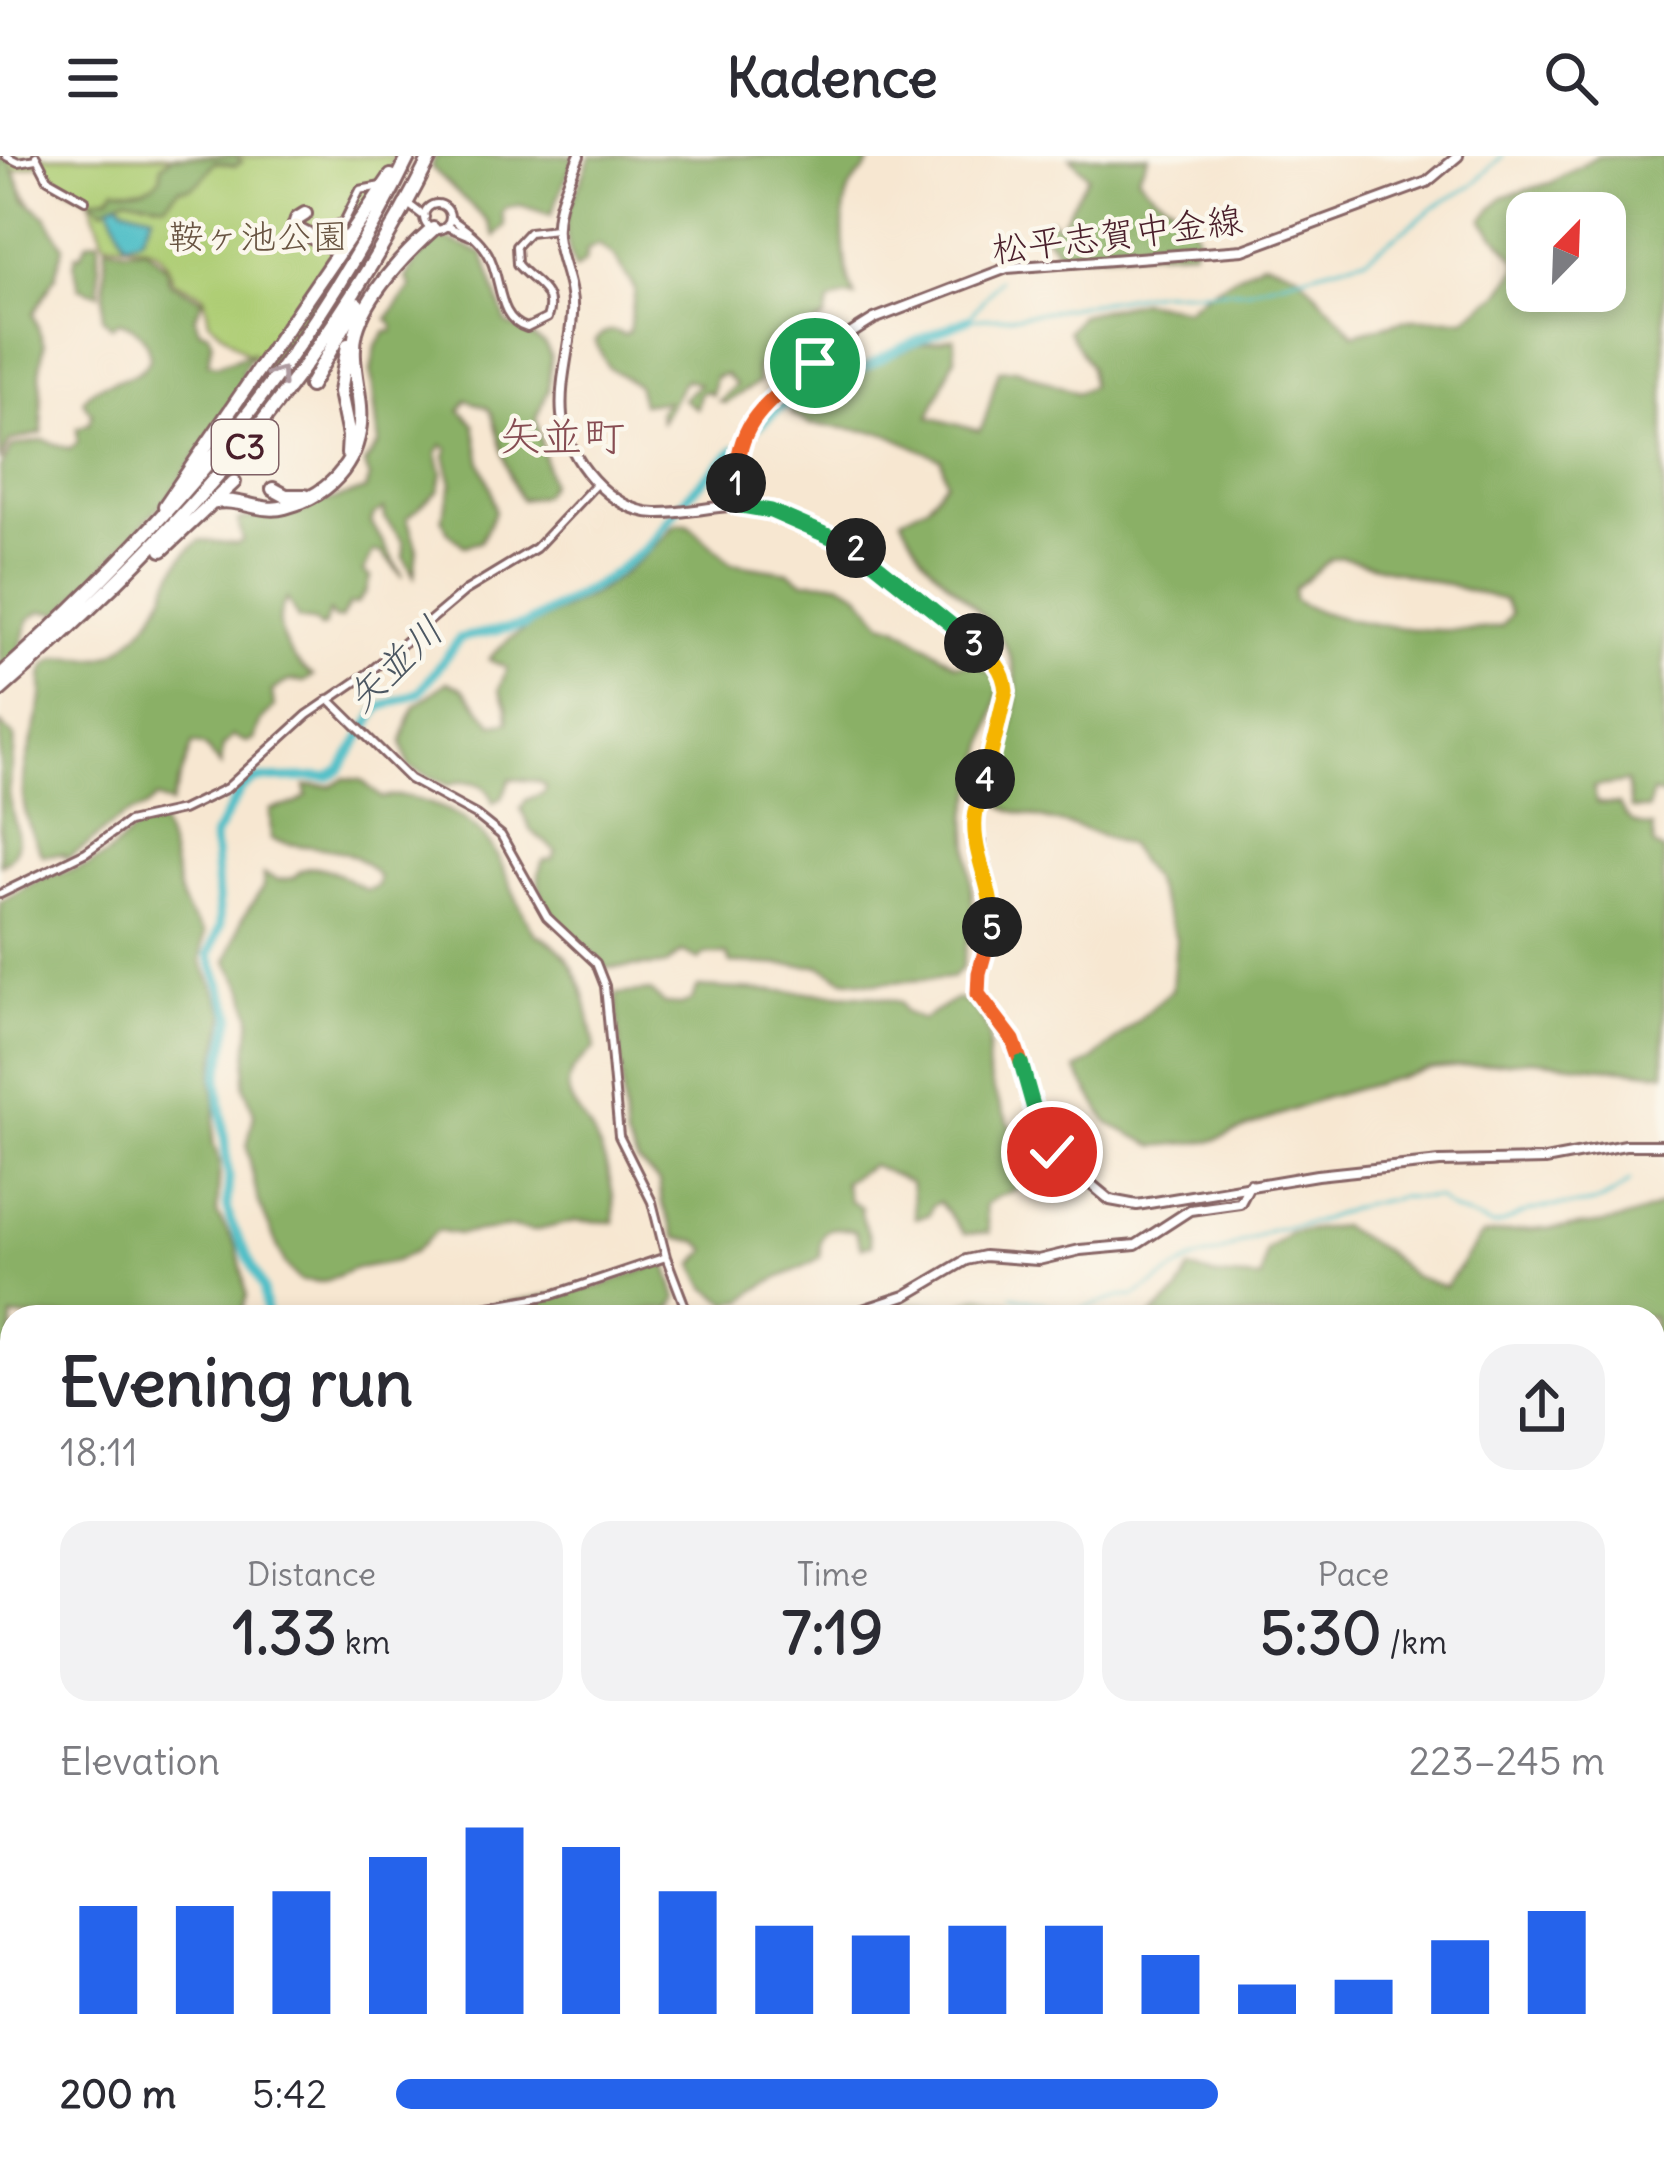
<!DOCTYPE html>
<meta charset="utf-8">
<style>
body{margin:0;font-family:Delius,"Klee One",sans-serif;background:#f2f2f3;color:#2b2b33;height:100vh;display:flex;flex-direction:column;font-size:45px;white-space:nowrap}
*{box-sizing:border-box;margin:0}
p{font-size:39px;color:#7c7c81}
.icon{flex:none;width:66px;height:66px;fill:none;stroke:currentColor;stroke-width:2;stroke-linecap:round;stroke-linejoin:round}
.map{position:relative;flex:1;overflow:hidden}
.sheet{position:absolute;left:0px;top:1149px;width:1665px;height:861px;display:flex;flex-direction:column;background:#fff;border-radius:36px 36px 0 0;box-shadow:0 6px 18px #0003}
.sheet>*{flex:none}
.needle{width:78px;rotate:23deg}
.buttons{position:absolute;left:1506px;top:36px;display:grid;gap:24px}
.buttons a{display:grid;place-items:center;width:120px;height:120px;border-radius:24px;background:#fff;box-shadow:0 6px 18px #0003;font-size:60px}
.pin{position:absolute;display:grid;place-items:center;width:102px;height:102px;color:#fff;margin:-51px;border:6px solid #fff;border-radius:50%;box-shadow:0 3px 12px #0007}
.km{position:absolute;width:60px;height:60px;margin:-30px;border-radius:50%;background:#222;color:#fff;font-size:33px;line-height:60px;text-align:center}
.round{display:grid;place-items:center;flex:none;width:126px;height:126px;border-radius:36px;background:#f2f2f3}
.head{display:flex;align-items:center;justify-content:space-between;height:204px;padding:0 60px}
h1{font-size:66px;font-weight:700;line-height:90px}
.figures{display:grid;grid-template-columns:repeat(3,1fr);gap:18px;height:204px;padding:12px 60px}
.figures div{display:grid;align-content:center;border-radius:30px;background:#f2f2f3;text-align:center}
.figures b{font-size:60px;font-weight:700}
.figures small{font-size:33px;font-weight:400}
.figures p{font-size:33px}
.chart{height:336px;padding:24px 60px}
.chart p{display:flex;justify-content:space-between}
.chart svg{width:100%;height:216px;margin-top:12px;stroke:#2563eb;stroke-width:6}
ul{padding:0 60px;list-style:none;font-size:39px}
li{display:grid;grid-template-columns:192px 144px 1fr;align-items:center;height:90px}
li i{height:30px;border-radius:15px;background:#2563eb}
header{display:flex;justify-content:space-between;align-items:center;height:156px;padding:0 60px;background:#fff;font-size:54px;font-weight:700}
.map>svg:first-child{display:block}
</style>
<header><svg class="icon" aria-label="menu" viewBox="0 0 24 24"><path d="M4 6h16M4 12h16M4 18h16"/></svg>Kadence<svg class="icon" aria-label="search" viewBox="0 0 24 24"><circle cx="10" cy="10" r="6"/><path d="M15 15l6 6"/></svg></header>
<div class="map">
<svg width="1664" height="2008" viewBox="0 0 1664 2008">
<rect width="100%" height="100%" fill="#fbf7ec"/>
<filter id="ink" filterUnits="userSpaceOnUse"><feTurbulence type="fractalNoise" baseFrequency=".00833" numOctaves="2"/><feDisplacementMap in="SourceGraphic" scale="24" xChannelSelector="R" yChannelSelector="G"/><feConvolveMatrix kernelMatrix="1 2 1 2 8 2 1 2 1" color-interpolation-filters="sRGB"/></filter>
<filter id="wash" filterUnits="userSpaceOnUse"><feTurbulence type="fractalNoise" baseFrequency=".004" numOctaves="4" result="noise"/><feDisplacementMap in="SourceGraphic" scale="48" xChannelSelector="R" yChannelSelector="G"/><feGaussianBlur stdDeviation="2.7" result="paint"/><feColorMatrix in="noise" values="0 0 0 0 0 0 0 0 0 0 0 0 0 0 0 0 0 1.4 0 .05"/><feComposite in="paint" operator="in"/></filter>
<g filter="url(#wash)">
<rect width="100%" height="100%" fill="#f7e7d1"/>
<!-- green -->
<path fill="#aecd74" stroke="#7c7650" stroke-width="3" d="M0,0H396L268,216L209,165L204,139L173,125C161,79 139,94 104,85L89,42L61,28L41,7L15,14C23,49 48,59 63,91L56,120L33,158L44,189L40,210L42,277L10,285L0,305Z"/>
<!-- forest -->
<path fill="#8ab066" stroke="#6a6848" stroke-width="3" fill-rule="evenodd" d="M0,0L10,6L25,44L46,60L63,91L56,120L33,158L44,189L40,210L42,277L10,285L0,305Z
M173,0H235L242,6L235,10L215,6C203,19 200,34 180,32L165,48L126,41L103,53L93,45L92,42L109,40L115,32C130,35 152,35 161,20V10Z
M436,0H575L551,59L520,49L505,52L502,58L505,69L495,81L488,66L431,11Z
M590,0H860L869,5C866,19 859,17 853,27C837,52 843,116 855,141L844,140L829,146L825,162L803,177L791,176L785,187L770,183L766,204L757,212L759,226L725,247L719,245L736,229L725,218L715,221L712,239L707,235L700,237L697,253L683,243L699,228L685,223L661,265L659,255L666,245L642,248L637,229L608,211L595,185C604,174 611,172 624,179L629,176L635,134L615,101L598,88L587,94L585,106L575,113C553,54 575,52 590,0Z
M1149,0L1138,20C1160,51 1179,40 1198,80L1193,94L1061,99L1042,76L1050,63L1059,71L1088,20L1070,1Z
M1597,0H1664V640L1653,637L1648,653H1631L1627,626L1593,631L1597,647L1619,648C1626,664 1634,670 1652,671L1654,690L1664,695V917L1531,904L1429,913L1324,942L1212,985L1155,990L1108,967L1076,914L1094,903L1172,834L1176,782L1152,724L1128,689L1080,672L1009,654L990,642C1005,600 1029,539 1008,495C990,457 951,433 925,403C916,392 909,375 901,362L927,349L946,325L941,303L885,277L809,268L791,257L798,240L917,189L954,182L955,201L929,261L980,275C990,256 991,235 999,214L1016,213L1077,237L1091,230L1090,211L1068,175L1080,159L1140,145L1186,153L1208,136L1264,105L1297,116L1354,178L1410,163H1464L1499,138L1516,114L1517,105L1482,64L1502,41L1550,27ZM1527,57H1605V135H1527ZM1341,401L1504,444L1511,457L1502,470C1455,481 1334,470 1294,444V433L1331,403Z
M361,75H364C317,156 265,229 208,302L205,301Z
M435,83L449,84L483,98L506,167L545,188L551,201L548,235L536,262L550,327L542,340L521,344C506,317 501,287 492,258L488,252L467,244L460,254L474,268L481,307L491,332L495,356L480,386L464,390L447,375L442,362L452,328L445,300L448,293L442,289L437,297L442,317L439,334L407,362L417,393L414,420L404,402V386L385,363L384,353L374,359L371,366L403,421L382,397L373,396L363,416L370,421L366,436L356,448H349L341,463H334L329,456L324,471L320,472L315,466L298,463L287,443C268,467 290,506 313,520L304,526C287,522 285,527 272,535L274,551L260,566L254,584L246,586L233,580L223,590L221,610L204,590L193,587L171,648L156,642C145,656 137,653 123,661C102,673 89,692 66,702L63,698L42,699C6,631 30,609 42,542C44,530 38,515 49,507C63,496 87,506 104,501C120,497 136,480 147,467C170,440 167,407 201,384L237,388L243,384L238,365L242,363L304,355L317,344H333L365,334L370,322L364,308L379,288L371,215L376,189L386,176L393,175V169L387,163L411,131L406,122L426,90Z
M99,84V138L79,131L74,109L76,98L81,99L87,86Z
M106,89L125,94L145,92L166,111L170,127L203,143L195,162L199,174L208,176L212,186L208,207L218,209L252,197L242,216L244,229L169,340L61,457L41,455L29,463L20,494L0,513V312L13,290L44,284L70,293L78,286L77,272L89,268L92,258L83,245C99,217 136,232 150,202C147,182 139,171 119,166L111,170L103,162Z
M676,368H688L731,407L789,416L803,425L839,426L858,436L883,466L897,470L956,508L978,509L993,518L999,533L995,554L967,661L973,757L962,812L952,822L876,827L843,823L821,810L731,807L727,798H705L699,804L682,796L666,809L606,812C583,780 522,752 543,705L553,703L556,695L531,675L521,653L526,644L544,637L545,630L537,625L510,623L502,642L493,647C489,625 466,622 449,629L409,611L402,586L409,562L415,550L447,526L462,532L493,568L508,566L507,551L499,534L507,512L489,504C509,473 566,455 598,435C626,418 654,392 676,368Z
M0,568L14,580C17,601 8,619 9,639C11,667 32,691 0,709Z
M344,622L361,624L382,642C399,637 411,641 428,647C505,671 497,717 535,778C582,798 586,847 595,892C584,902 568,914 568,930C568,948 582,959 590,973C605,999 616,1036 614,1066L576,1065L534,1075L512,1071L459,1078L438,1074L415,1095L396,1105L353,1113L324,1126L300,1125L285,1108L258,1045L247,991L254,958L244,929L251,860L245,834L227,805L241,765L263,731L264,718L278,724L293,722C313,697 344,722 367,734L377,730L379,721C346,681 311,698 271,683L270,654L297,647L307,640L305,630H331Z
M161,667C180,709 169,743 204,777L201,805L226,857L212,923L216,947L213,987L220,1006L217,1058L237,1091L247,1140L240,1161H12V1290L0,1299V746L44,721L87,710L106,700L140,669Z
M698,831L874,840L900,846L905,856L922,864L957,843C969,846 977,856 984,866C995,884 983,901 989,921C999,958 1025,985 1030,1024C1016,1038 997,1037 985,1049L989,1077L964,1078L939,1046L932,1050L929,1059L915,1062L911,1027L872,1009L844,1026L849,1044L861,1051C860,1066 870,1074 871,1089L861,1091L855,1075C828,1068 818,1072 820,1101C798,1117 763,1124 745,1144L728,1147L707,1132L694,1109L707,1094L699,1086L676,1082L662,1047L659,1026L638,1006L626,984L616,838L651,835L664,848L681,849L692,844Z
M1664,1047V1164L1658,1195L1653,1198V1161H1150L1178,1137L1190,1113L1214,1120L1261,1123L1266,1095L1290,1076L1341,1070L1383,1094L1413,1120L1445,1131L1481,1080C1543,1068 1607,1078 1664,1047Z
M657,1109H667L677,1143L671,1153L644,1155L643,1160L656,1161H582L581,1155L547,1153L542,1148L502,1151L499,1148L600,1130Z
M980,1140L1009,1146L1013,1161H881L909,1148L959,1149Z
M1664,1295V1688L1653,1689V1313Z
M0,1476L12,1482V1684L3,1673L12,1651L0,1613Z
M0,1682L12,1701V1998H543L534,2008H0Z
M1653,1781H1664V2008H1485L1480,1998H1653Z
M731,1998H1016L1010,2008H717Z
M1060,1998H1463L1466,2008H1055Z"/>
<!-- water -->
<path fill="#51bfc7" stroke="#4e6f79" stroke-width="3" d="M118,45L124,51L153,58L141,82L125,87L109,49Z"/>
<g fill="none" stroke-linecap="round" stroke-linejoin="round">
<!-- stream -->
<path stroke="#51bfc7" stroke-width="3" d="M970,160L999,124
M968,163L1020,160L1156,136L1247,134L1366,102L1439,48L1472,30L1502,0
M1012,1140L1075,1155L1120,1141L1135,1140L1190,1105L1218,1097L1271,1074L1315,1066L1358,1050L1401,1041L1438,1042L1450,1053L1493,1070C1506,1067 1517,1059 1530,1055C1576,1041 1585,1063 1630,1025
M0,1464L12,1469"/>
<!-- canal -->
<path stroke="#51bfc7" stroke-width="6" d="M1653,1669L1664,1666"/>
<!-- river -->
<path stroke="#51bfc7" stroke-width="9" d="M748,279L780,251L805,243L901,192L968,163
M267,1161L263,1132L230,1064L227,1048L229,1022L218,923L232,859L209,799L220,770L214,681L242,632L257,623L328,621L340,614L379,552L420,536L460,482L525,469L605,424L646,392L689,338L735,293
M0,1307L12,1297
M1653,1703L1664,1701
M1021,2008L1028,1998"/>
</g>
</g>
<g filter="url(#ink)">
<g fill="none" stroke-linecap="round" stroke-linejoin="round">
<!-- tertiary-tunnel -->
<path stroke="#d4bfb0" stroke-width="6" stroke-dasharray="6 3" stroke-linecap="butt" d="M390,34L414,46"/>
<!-- tertiary casing -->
<g stroke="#876565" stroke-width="12">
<path id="tertiary" d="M6,0L18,6L36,3
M36,0L48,23L85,44
M424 61a13 13 0 1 1 26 0a13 13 0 1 1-26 0Z
M412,51L425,61
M450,62C464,72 478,81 487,96C503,121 495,162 527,172L547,162C557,133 532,127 517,108L516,90L529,76L556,73
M334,70L344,66L360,34L381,30
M446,70L470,80
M329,543L410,623L476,659L501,679L547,761L596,807L605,830L619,980L652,1046L666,1101L689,1161
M0,738L86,696L128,666L182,654L227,632L307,559L367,518L465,435L536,392L597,327
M426,1161L552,1139L666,1101
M567,1998L583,2008
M643,1998L649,2008
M539,2008L553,1998"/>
</g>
<!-- secondary casing -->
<g stroke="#876565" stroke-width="14">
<path id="secondary" d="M579,0C568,28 552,56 558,87C563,112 574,133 572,159C570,192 559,226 562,259C566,302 611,356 656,357C693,358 729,344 765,353C836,371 888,416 943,462C968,482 1004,501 1006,535L975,661L993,751L992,772L977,826L978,838L1013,883L1044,985L1052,996L1110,1044L1137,1049L1317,1019L1440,1006L1545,1004L1625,989H1664
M736,349L737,299L744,275L839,185L874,163L1007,112L1243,94L1427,26L1458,0
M842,1161L905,1140L966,1104L984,1100L1038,1104L1080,1094L1136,1089L1190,1054L1240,1047L1250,1028
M0,1445L12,1447"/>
</g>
<!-- primary casing -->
<g stroke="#876565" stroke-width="15">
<path id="primary" d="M1653,1739L1664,1737
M1052,2008L1057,1998"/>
</g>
<!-- motorway casing -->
<g stroke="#876565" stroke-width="18">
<path id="motorway" d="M305,58L297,63L294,72L327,89L350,80
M310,230L357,148
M348,298L349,280L340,236L348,189
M273,333L286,340H305
M212,347C238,340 260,358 285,351C334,338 364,301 360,250C358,226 350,200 356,176C366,139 405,98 433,73
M165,350L391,20
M162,394L234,326
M0,520C167,370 310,204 409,0
M0,534C185,372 320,221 431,0"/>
</g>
<!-- tertiary -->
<use href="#tertiary" stroke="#fff" stroke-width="6"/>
<!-- secondary -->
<use href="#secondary" stroke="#fff" stroke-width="8"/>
<!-- primary -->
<use href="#primary" stroke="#fff" stroke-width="9"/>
<!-- motorway -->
<use href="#motorway" stroke="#fff" stroke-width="12"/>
</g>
<!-- one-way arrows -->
<defs><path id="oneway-chevron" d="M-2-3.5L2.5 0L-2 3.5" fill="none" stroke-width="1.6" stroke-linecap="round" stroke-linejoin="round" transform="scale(3)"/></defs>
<use stroke="#ae9aa0" href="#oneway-chevron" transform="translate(279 219) rotate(-55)"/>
</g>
<g fill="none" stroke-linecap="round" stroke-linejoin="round" filter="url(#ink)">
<!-- split-1 casing -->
<g stroke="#fff" stroke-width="24">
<path id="split-1" d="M736,327C737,262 769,246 815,207"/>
</g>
<!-- split-2 casing -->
<g stroke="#fff" stroke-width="24">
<path id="split-2" d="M736,327V349L771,355L856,392"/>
</g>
<!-- split-3 casing -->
<g stroke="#fff" stroke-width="24">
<path id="split-3" d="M856,392L974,487"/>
</g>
<!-- split-4 casing -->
<g stroke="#fff" stroke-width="24">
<path id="split-4" d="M974,487C992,501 1004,512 1006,535L985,623"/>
</g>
<!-- split-5 casing -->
<g stroke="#fff" stroke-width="24">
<path id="split-5" d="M985,623C981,636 976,650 975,663C972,700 995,734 992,771"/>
</g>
<!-- split-6 casing -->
<g stroke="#fff" stroke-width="24">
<path id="split-6" d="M992,771L979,817L978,838L1013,884L1021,907"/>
</g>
<!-- split-7 casing -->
<g stroke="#fff" stroke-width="24">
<path id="split-7" d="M1021,907L1041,978L1052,996"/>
</g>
<!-- split-1 -->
<use href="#split-1" stroke="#f0652b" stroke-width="15"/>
<!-- split-2 -->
<use href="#split-2" stroke="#22a559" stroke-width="15"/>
<!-- split-3 -->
<use href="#split-3" stroke="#22a559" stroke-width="15"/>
<!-- split-4 -->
<use href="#split-4" stroke="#f5b400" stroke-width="15"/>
<!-- split-5 -->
<use href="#split-5" stroke="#f5b400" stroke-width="15"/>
<!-- split-6 -->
<use href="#split-6" stroke="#f0652b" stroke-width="15"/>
<!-- split-7 -->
<use href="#split-7" stroke="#22a559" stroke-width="15"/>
</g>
<g text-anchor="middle" stroke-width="9" stroke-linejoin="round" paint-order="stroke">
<!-- shield labels -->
<rect fill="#fbf7ec" stroke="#7f6065" stroke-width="3" x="212" y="264" width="66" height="54" rx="9"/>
<g font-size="33" font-weight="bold" fill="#4a1f2b">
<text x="245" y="303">C3</text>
</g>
<!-- street labels -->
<g font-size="36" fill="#4a1f2b" stroke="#fbf7ec">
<text transform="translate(1117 78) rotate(-7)" y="13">松平志賀中金線</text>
</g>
<!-- park labels -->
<g font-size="36" fill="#685341" stroke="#fbf7ec">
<text x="258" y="93">鞍ヶ池公園</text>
</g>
<!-- water labels -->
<g font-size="39" font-style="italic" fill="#4c5762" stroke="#fbf7ec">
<text transform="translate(394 508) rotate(-44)" y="14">矢並川</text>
</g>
<!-- quarter labels -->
<g font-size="42" fill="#874d53" stroke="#fbf7ec">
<text x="562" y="295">矢並町</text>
</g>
</g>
</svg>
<div class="buttons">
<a><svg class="needle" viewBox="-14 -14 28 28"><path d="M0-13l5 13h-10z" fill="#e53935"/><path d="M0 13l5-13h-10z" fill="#7c7c81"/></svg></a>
</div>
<div class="pin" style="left:815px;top:207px;background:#1e9e55"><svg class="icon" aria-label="arrive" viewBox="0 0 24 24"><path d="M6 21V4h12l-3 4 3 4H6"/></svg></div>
<div class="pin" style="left:1052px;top:996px;background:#d93025"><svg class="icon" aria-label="check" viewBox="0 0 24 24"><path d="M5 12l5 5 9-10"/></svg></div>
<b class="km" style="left:736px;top:327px">1</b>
<b class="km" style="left:856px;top:392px">2</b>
<b class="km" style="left:974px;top:487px">3</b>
<b class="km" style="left:985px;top:623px">4</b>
<b class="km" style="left:992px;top:771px">5</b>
<section class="sheet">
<div class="head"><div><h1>Evening run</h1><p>18:11</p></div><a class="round"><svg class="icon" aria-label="share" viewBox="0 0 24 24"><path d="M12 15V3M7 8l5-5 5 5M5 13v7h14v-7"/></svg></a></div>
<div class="figures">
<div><p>Distance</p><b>1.33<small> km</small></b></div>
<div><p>Time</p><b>7:19</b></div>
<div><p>Pace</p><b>5:30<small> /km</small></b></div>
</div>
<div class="chart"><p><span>Elevation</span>223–245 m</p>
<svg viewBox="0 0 160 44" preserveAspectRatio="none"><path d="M5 44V22M15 44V22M25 44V19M35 44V12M45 44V6M55 44V10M65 44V19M75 44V26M85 44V28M95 44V26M105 44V26M115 44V32M125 44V38M135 44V37M145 44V29M155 44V23"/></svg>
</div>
<ul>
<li><b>200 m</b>5:42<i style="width:68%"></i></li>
</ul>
</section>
</div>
